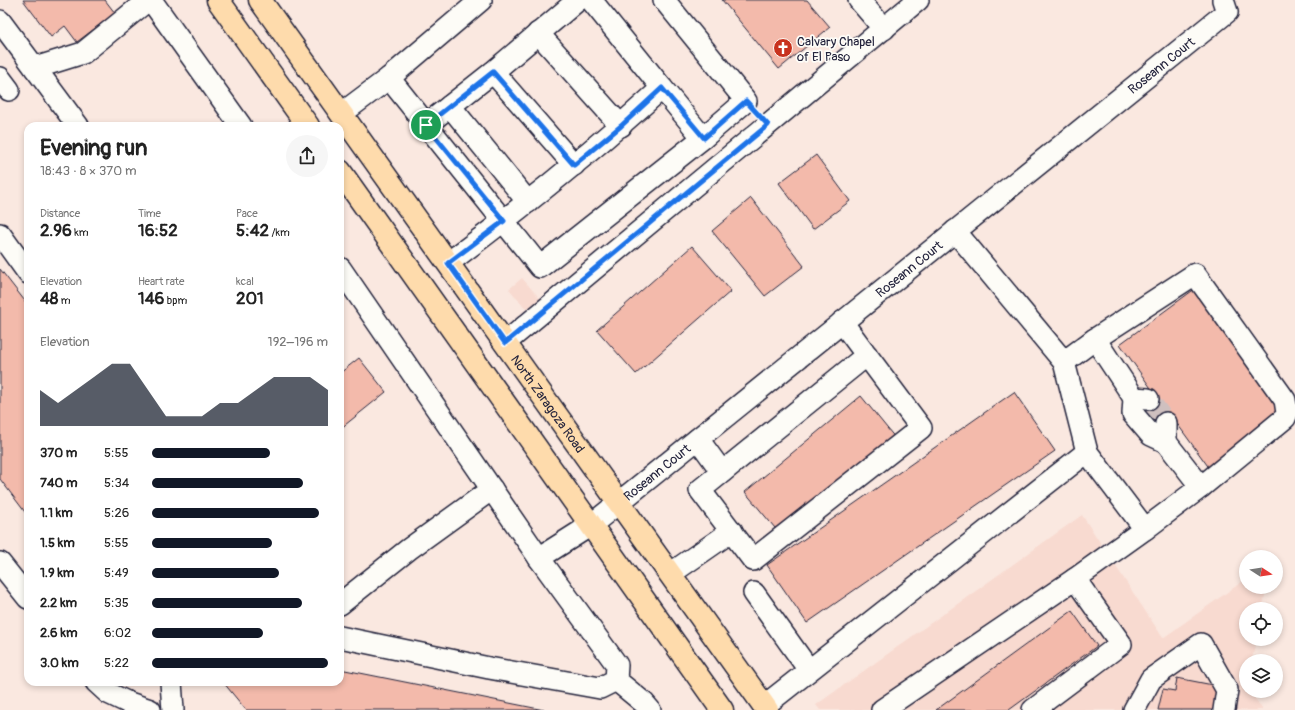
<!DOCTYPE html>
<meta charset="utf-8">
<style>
body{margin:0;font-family:Pangolin,sans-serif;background:#f6f6f6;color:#222;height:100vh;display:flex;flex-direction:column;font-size:15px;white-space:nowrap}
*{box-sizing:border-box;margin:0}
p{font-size:13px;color:#767676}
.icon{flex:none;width:22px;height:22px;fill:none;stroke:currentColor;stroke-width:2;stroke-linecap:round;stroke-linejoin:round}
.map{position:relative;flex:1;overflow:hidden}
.details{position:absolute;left:24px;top:122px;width:320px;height:564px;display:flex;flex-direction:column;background:#fff;border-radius:12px;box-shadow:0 2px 6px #0003}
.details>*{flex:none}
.needle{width:26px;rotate:102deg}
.tools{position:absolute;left:1239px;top:550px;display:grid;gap:8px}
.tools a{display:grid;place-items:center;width:44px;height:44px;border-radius:50%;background:#fff;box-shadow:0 2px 6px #0003;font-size:20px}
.pin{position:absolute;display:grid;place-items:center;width:34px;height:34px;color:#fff;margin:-17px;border:2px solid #fff;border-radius:50%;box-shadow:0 1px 4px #0007}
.round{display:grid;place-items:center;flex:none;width:42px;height:42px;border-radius:21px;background:#f6f6f6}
.summary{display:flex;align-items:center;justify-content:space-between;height:68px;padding:0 16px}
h1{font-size:22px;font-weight:800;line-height:30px}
.metrics{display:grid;grid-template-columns:repeat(3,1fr);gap:6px;height:68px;padding:4px 16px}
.metrics div{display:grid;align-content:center}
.metrics b{font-size:17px;font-weight:800}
.metrics small{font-size:11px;font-weight:400}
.metrics p{font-size:11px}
.chart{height:112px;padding:8px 16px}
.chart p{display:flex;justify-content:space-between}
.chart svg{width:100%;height:72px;margin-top:4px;fill:#111827;opacity:.7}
ul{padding:0 16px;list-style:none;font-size:13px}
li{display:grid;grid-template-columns:64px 48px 1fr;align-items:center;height:30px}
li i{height:10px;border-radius:5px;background:#111827}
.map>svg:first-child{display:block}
</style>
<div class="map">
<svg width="1295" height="710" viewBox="0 0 1295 710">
<rect width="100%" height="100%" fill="#fae8e0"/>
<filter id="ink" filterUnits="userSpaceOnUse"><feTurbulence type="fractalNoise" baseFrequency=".025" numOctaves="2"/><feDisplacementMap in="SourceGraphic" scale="8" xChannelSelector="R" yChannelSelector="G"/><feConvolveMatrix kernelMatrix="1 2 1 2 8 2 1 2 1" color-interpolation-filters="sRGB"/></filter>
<g filter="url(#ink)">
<!-- built -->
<path fill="#f8dad0" d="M522,278L541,300L528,311L509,289Z
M1082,515L1163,638L1246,579V587H1267L1262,609H1246V639H1256L1252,661H1246V691H1250L1263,710H820L816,705Z"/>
<!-- building -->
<path fill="#f3baab" stroke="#22223b" d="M23,0H105L115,13L77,42L65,26L51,37Z
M722,0H807L830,27L779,69Z
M816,155L850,201L813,229L779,183Z
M751,198L804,266L765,296L712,231Z
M692,246L731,291L636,374L597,330Z
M0,269L28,305V516L0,479Z
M1196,288L1287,413L1210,469L1173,418L1156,430L1139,406L1155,394L1120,344Z
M359,358L386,392L340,429V373Z
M1014,392L1055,451L807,623L767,565Z
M861,396L896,439L780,534L745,492Z
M1072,611L1097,646L1009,710H936Z
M340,669L544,710H246L223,682H340Z
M1177,678L1223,687L1218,710H1158L1163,689L1175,691Z"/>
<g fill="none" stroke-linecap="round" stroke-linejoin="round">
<!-- minor-tunnel -->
<path stroke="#cfc0bf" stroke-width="21" stroke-dasharray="21 10" stroke-linecap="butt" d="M1148,399L1166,423"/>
<!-- minor casing -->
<g stroke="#22223b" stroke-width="24">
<g id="minor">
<path d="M151,0L241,126"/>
<path d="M481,0L389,78L540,267L703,138L746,101L664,0"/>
<path d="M859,0L884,29"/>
<path d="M0,21L35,68L83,53L148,0"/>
<path d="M538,33L621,126"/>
<path d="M35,68L78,126"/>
<path d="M493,72L574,165"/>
<path d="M0,78L9,90"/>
<path d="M662,88L703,138"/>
<path d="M450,106L528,202"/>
<path d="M341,114L389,78"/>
<path d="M426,125L493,72L578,0"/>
<path d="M0,234L28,273"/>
<path d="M448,263C522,208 594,150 662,88L591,0"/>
<path d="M340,268L539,558L617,665L616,680L600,688L489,668L340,637"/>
<path d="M842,322L921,428L753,560L700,490L867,355"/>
<path d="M1095,339L1134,398L1148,399"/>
<path d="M505,343L918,0"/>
<path d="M1064,362L1095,339L1195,274L1285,400L1287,413L1285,418L1201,487L1145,529L1087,452"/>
<path d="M1134,398L1133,414L1151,435L1166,442V423"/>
<path d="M698,439L722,472"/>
<path d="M1166,442L1201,487"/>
<path id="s1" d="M539,558L591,525L1227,12L1223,0"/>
<path d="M0,563L28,598"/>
<path d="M670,574L732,531"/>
<path d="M1075,579L1145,529"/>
<path d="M754,593L809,670"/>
<path d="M340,604L409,549L492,489"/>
<path d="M616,680L644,703L650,710"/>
<path d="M96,682L108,693L129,703L150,710"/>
<path d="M171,682L173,710"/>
<path d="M764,706L1087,452L1064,362L955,231"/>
<path d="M882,710L1075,579L1121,644L1033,710"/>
<path d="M1134,710L1151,679L1201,644L1227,690L1224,710"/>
</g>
</g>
<!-- major casing -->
<g stroke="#22223b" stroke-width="25">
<g id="major">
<path d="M218,0L308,126"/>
<path id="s2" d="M260,0L767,710"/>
<path d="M340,171L722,710"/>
</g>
</g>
<!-- minor -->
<use href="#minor" stroke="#fdfcf7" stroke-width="21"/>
<!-- major -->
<use href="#major" stroke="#fedbac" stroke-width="22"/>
</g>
</g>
<g fill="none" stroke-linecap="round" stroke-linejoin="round" filter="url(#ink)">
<!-- route casing -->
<g stroke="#fff" stroke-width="8">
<path id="route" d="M493,72L574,165L621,126L662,88L704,138L746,101L768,125L505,343L448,263L504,221L426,125Z"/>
</g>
<!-- route -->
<use href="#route" stroke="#1a73e8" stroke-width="5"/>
</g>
<!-- icons -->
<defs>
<g id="church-disc" transform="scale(1)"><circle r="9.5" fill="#c8321e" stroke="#fdfcf7"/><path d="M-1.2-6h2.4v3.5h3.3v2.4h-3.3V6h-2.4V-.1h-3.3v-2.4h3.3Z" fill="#fff"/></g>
</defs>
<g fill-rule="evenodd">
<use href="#church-disc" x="783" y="48"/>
</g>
<g text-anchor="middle" stroke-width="3.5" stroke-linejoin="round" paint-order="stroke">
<!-- poi labels -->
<g font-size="13" fill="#22223b" stroke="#fdfcf7" text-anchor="start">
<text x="797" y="46">Calvary Chapel<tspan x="797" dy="15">of El Paso</tspan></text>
</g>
<!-- street labels -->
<g font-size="13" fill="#22223b" stroke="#fdfcf7">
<text dy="5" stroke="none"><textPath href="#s1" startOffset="794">Roseann Court</textPath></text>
<text dy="5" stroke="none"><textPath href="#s1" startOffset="470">Roseann Court</textPath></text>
<text dy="5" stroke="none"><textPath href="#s2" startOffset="496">North Zaragoza Road</textPath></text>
<text dy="5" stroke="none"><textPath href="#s1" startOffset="146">Roseann Court</textPath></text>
</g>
</g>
</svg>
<div class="tools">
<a><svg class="needle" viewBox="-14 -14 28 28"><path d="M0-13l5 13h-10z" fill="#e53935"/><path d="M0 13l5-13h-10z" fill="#767676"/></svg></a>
<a><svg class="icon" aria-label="locate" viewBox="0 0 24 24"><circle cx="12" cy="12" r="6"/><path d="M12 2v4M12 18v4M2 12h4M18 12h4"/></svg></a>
<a><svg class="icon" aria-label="layers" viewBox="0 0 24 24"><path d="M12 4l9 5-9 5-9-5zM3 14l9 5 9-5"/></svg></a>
</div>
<div class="pin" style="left:426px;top:125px;background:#1e9e55"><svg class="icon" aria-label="arrive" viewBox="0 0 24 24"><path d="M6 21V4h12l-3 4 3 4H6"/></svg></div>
<section class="details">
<div class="summary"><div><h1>Evening run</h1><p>18:43 · 8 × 370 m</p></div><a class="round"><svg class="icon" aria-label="share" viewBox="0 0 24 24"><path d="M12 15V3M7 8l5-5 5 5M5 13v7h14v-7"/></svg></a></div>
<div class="metrics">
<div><p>Distance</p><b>2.96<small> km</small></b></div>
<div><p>Time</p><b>16:52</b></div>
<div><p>Pace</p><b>5:42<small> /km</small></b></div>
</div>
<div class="metrics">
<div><p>Elevation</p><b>48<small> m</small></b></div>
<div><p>Heart rate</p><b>146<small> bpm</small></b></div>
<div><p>kcal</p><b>201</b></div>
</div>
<div class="chart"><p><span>Elevation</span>192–196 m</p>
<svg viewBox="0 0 160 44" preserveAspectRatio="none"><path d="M0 44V22L10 30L20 22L30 14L40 6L50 6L60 22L70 38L80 38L90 38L100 30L110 30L120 22L130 14L140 14L150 14L160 22V44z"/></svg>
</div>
<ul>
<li><b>370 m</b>5:55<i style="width:67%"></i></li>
<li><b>740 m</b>5:34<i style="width:86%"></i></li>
<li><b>1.1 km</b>5:26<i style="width:95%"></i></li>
<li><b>1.5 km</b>5:55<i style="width:68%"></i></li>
<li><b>1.9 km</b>5:49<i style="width:72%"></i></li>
<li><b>2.2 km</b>5:35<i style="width:85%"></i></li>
<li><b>2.6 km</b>6:02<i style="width:63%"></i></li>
<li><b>3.0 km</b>5:22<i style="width:100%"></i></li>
</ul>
</section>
</div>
